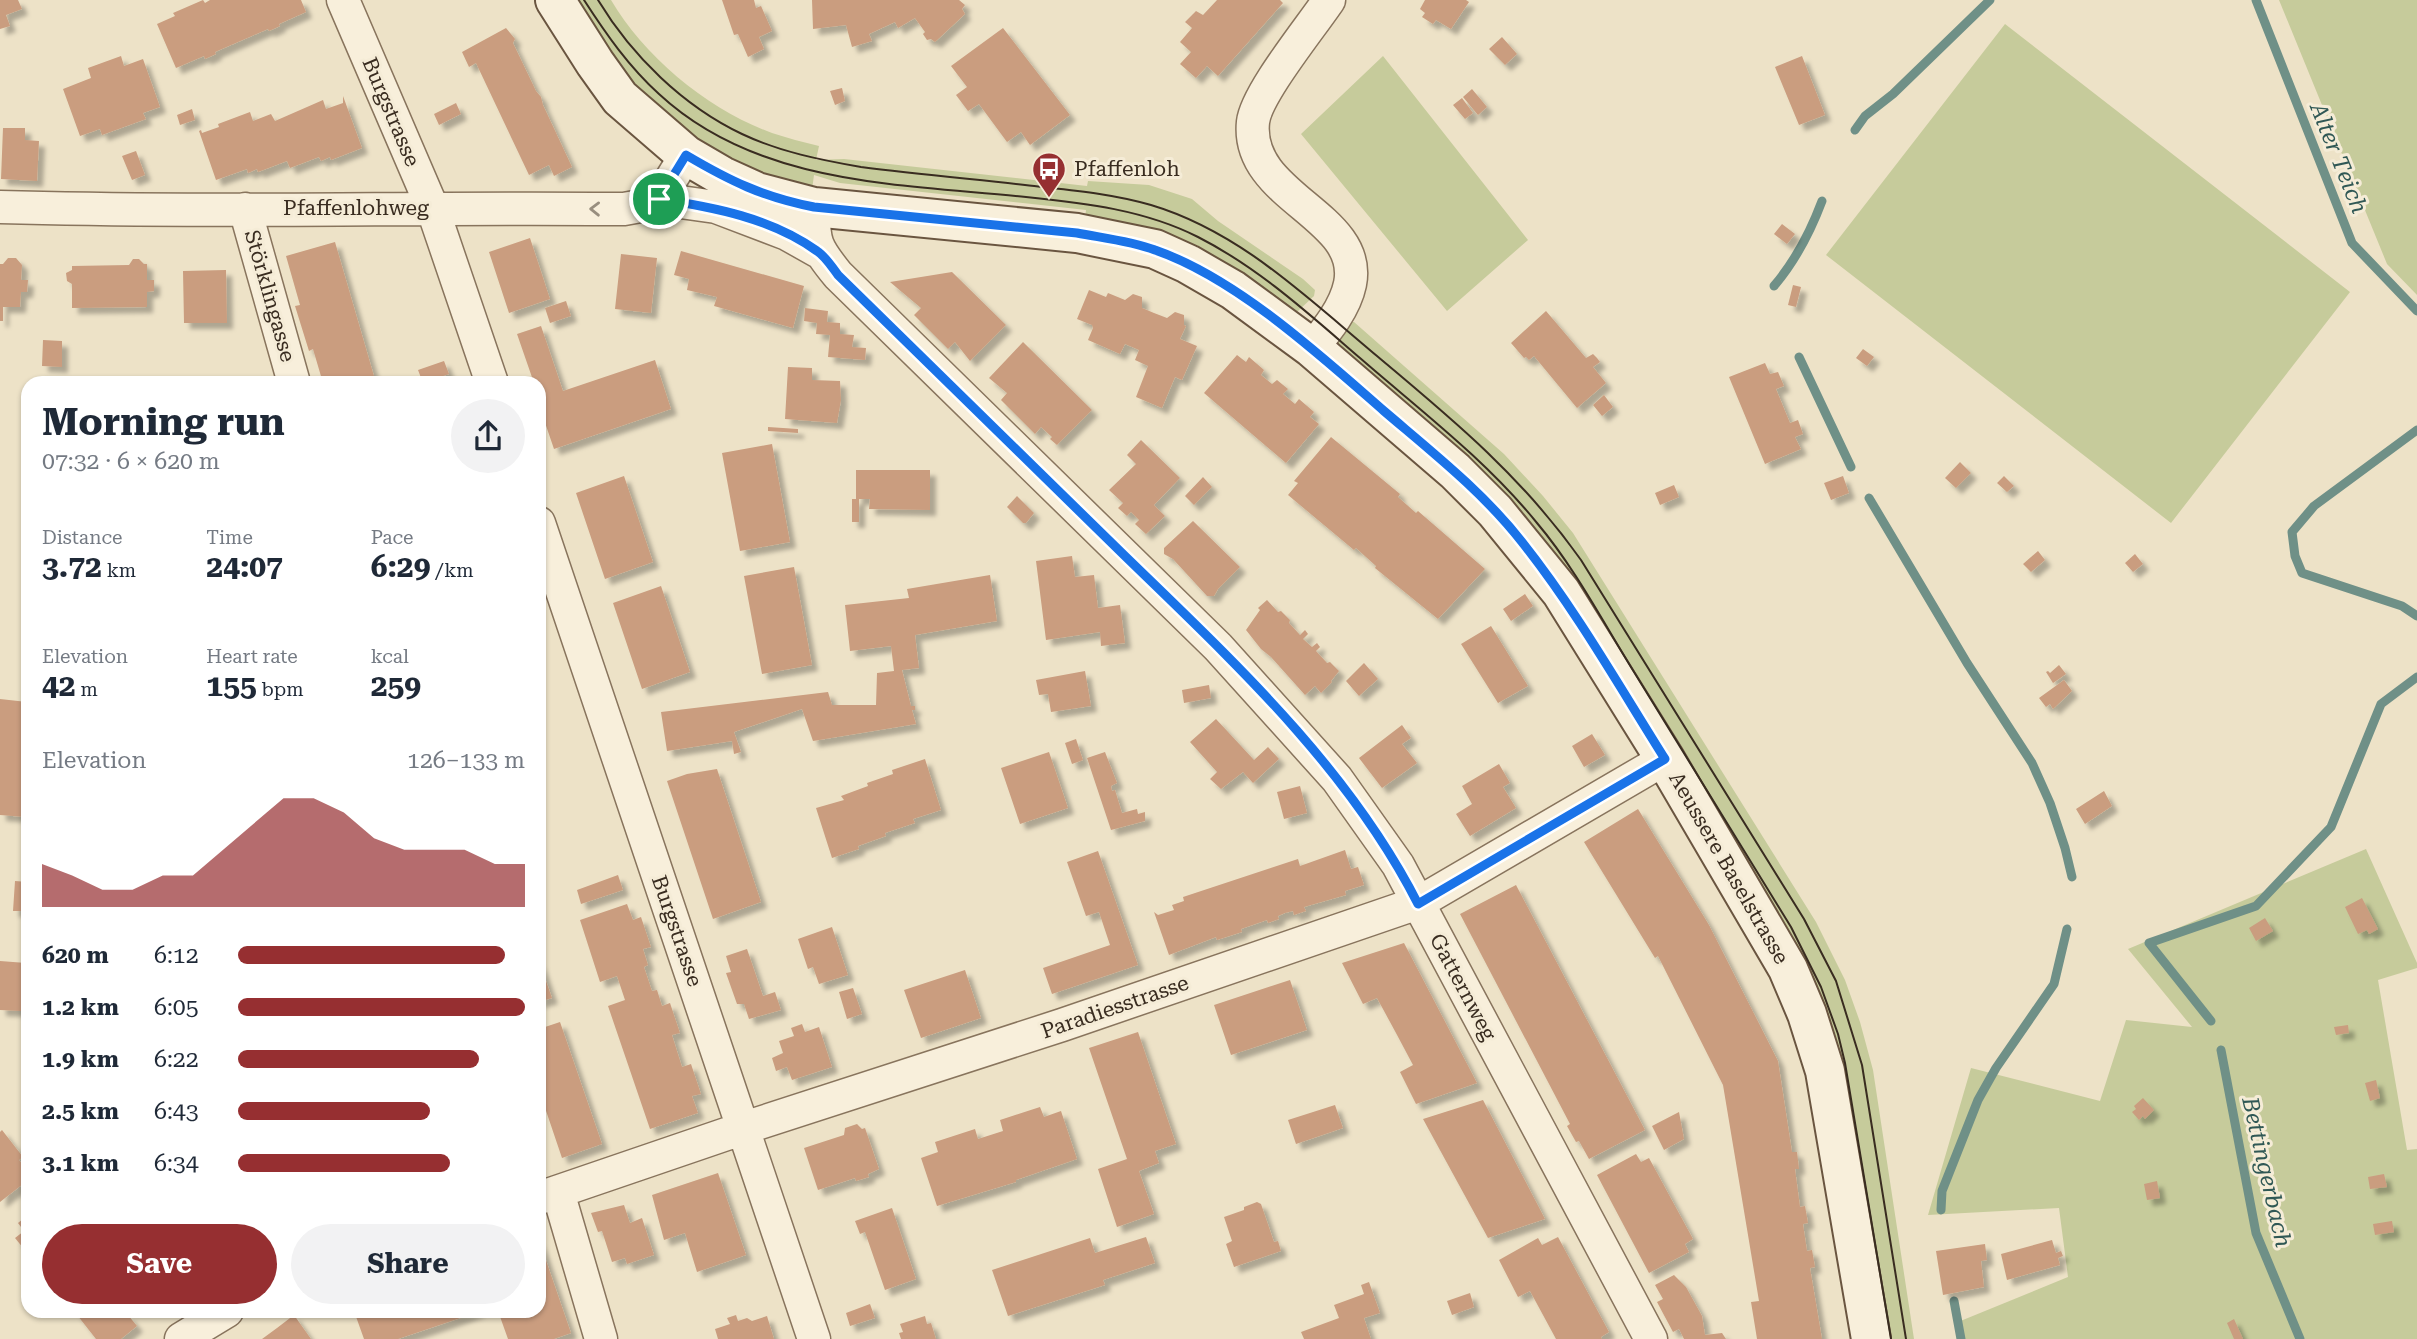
<!DOCTYPE html>
<meta charset="utf-8">
<style>
body{margin:0;font-family:"Roboto Serif",serif;background:#f2f2f3;color:#1f2937;height:100vh;display:flex;flex-direction:column;font-size:26px;white-space:nowrap}
*{box-sizing:border-box;margin:0}
p{font-size:23px;color:#747a83}
.icon{flex:none;width:38px;height:38px;fill:none;stroke:currentColor;stroke-width:2;stroke-linecap:round;stroke-linejoin:round}
.map{position:relative;flex:1;overflow:hidden}
.sheet{position:absolute;left:21px;top:376px;width:525px;height:942px;display:flex;flex-direction:column;background:#fff;border-radius:21px;box-shadow:0 2px 5px #0004}
.sheet>*{flex:none}
.pin{position:absolute;display:grid;place-items:center;width:60px;height:60px;color:#fff;margin:-30px;border:4px solid #fff;border-radius:50%;box-shadow:0 2px 7px #0007}
.round{display:grid;place-items:center;flex:none;width:74px;height:74px;border-radius:37px;background:#f2f2f3}
.summary{display:flex;align-items:center;justify-content:space-between;height:119px;padding:0 21px}
h1{font-size:38px;font-weight:700;line-height:52px}
.figures{display:grid;grid-template-columns:repeat(3,1fr);gap:10px;height:119px;padding:7px 21px}
.figures div{display:grid;align-content:center}
.figures b{font-size:30px;font-weight:700}
.figures small{font-size:19px;font-weight:400}
.figures p{font-size:19px}
.chart{height:196px;padding:14px 21px}
.chart p{display:flex;justify-content:space-between}
.chart svg{width:100%;height:126px;margin-top:7px;fill:#962f31;opacity:.7}
.primary-button{display:flex;gap:14px;margin-top:auto;padding:14px 21px}
.primary-button a{flex:1;height:80px;border-radius:42px;background:#962f31;color:#fff;font-size:28px;font-weight:700;line-height:80px;text-align:center}
.primary-button a+a{background:#f2f2f3;color:#1f2937}
ul{padding:0 21px;list-style:none;font-size:23px}
li{display:grid;grid-template-columns:112px 84px 1fr;align-items:center;height:52px}
li i{height:18px;border-radius:9px;background:#962f31}
.map>svg:first-child{display:block}
</style>
<div class="map">
<svg width="2417" height="1339" viewBox="0 0 2417 1339">
<defs>
<filter id="shadow"><feDropShadow dx="6" dy="6" stdDeviation="2" flood-color="#0004"/></filter>
</defs>
<rect width="100%" height="100%" fill="#ede2c7"/>
<!-- green -->
<path fill="#c6cb9b" d="M570,0H611C645,58 709,110 772,133C787,138 803,142 819,146L816,160L844,159L1087,186L1088,181L1149,185L1192,199L1218,221L1303,279L1315,290L1314,296L1298,311L1292,313L1085,219L1086,210L840,183L814,175L812,190C744,175 682,137 635,86C611,59 592,28 570,0Z
M2279,0H2417V295L2387,264Z
M2005,24L2350,292L2171,523L1826,255Z
M1383,56L1528,240L1447,311L1301,134Z
M1350,322H1354L1504,454L1543,496L1573,533L1816,922L1845,980L1860,1022L1873,1070L1914,1339H1883L1847,1107L1646,706L1333,348Z
M2366,849L2417,963V968L2378,980L2407,1150L2417,1149V1339H1963L1958,1322L2068,1277L2059,1208L1928,1215L1971,1068L2100,1101L2126,1020L2192,1027L2128,949Z"/>
<g fill="none" stroke-linecap="round" stroke-linejoin="round">
<!-- stream -->
<path stroke="#6f9087" stroke-width="9" d="M2256,0L2352,243L2417,311
M1855,130L1865,116L1893,94L1990,0
M1774,286C1796,260 1810,233 1822,201
M1799,357L1851,467
M2417,430L2314,506L2292,532L2295,556L2302,573L2402,606L2417,616
M1869,498L1967,663L2032,763L2050,803L2065,848L2072,877
M2211,1021L2149,943L2256,906L2331,827L2381,704L2417,677
M2221,1050L2256,1233L2300,1339
M1941,1210L1942,1191L1978,1100L1996,1068L2054,984L2067,929
M1954,1301L1961,1339"/>
</g>
<!-- building -->
<path fill="#ca9d7f" filter="url(#shadow)" d="M0,0H18L22,9L6,15L10,26L0,29Z
M203,0L205,3L210,0H301L306,12L279,24L280,26L269,31L268,29L215,52L216,54L205,59L204,56L176,68L157,24L175,16L173,13Z
M722,0H754L756,8L761,6L772,31L759,37L764,49L748,57L738,34L734,35Z
M812,0H959L965,5L962,9L965,14L935,42L931,39L927,40L923,34L925,32L915,18L898,28L895,22L869,34L872,41L852,47L846,25L813,29Z
M1217,0H1280L1283,3L1218,76L1207,66L1196,78L1180,64L1191,52L1180,42L1192,28L1185,22L1196,11L1203,15Z
M1425,0H1466L1469,2L1451,29L1436,20L1433,24L1422,17L1425,13L1420,9Z
M506,28L515,39L513,43L536,91L541,97L543,105L572,167L554,176L549,165L529,175L476,63L469,67L462,52Z
M1003,28L1070,115L1030,145L1021,132L1007,142L979,104L968,111L956,95L967,87L951,66Z
M1502,37L1517,54L1505,65L1489,49Z
M121,56L124,66L143,59L160,107L143,113L146,119L102,135L100,129L80,136L63,89L91,78L88,68Z
M1802,56L1825,115L1799,125L1775,67Z
M842,88L845,101L835,105L830,91Z
M1472,89L1487,107L1478,115L1463,97Z
M343,96L362,148L331,160L330,157L321,161L319,157L290,168L287,161L258,172L257,169L248,173L247,169L216,180L199,131L201,130L202,133L219,127L218,124L250,112L253,121L271,114L275,121L323,100L326,109L343,103Z
M1462,98L1473,113L1465,119L1453,105Z
M456,103L461,114L439,125L434,114Z
M192,109L195,120L180,125L177,115Z
M3,128H25V140L39,141L37,181L1,179Z
M136,151L145,175L132,180L122,156Z
M1782,224L1795,234L1787,244L1774,234Z
M530,238L550,299L509,313L489,252Z
M335,242L376,383H323L313,349L309,351L295,306L300,305L286,256Z
M681,251L804,286L793,328L714,306L717,297L687,290L689,279L674,275Z
M621,254L657,258L651,313L615,309Z
M8,258H16L22,265L21,280H28L27,292H21L20,307H3V321H0V264H3Z
M133,259H139L144,264H147V280H154V291L147,292V307L72,308V284L67,281L66,273L72,270V266L129,265Z
M226,270L227,323H184L183,271Z
M952,272L1006,325L970,361L955,342L948,349L914,315L921,308L890,282Z
M1793,285L1801,287L1796,307L1788,305Z
M1089,290L1106,297L1108,293L1125,300L1133,294L1142,297V308L1154,313L1167,318L1175,312L1184,315V325L1186,326L1180,339L1197,346L1182,380L1175,377L1162,408L1136,397L1148,366L1135,360L1139,350L1125,344L1120,354L1088,340L1093,328L1092,325L1077,319Z
M566,301L571,316L550,323L545,308Z
M805,308L828,311L827,322L840,323V334L854,335L852,347L866,348L865,360L828,357L830,335L816,334L817,323L804,321Z
M1546,311L1586,358L1593,354L1597,358L1600,362L1593,367L1606,383L1577,408L1534,356L1529,360L1526,357L1524,358L1511,343Z
M541,326L563,391L655,360L671,409L554,449L539,405V383H534L517,334Z
M43,340L62,341V367L42,366Z
M1023,342L1092,410L1057,445L1050,439L1052,437L1041,427L1035,434L1001,400L1007,393L989,378Z
M1863,349L1874,357L1867,366L1856,358Z
M1237,355L1246,362L1249,357L1264,370L1261,375L1272,384L1277,380L1288,389L1283,394L1295,404L1299,399L1314,412L1310,417L1319,424L1286,463L1204,393Z
M444,361L449,374L423,383L418,370Z
M1765,363L1770,374L1778,372L1784,386L1776,389L1790,423L1798,420L1803,434L1795,437L1801,449L1765,464L1729,377Z
M788,367L812,368V380L840,381L841,400L837,423L785,419Z
M1604,395L1613,407L1602,416L1593,405Z
M768,427L798,429V433L768,431Z
M1331,437L1400,494L1398,497L1416,513L1418,511L1485,569L1438,619L1375,568L1376,566L1356,548L1354,550L1288,495L1298,483L1294,481Z
M1141,440L1180,478L1154,505L1165,516L1146,534L1135,524L1139,520L1131,512L1127,516L1118,508L1123,503L1109,490L1136,464L1127,455Z
M772,444L790,542L740,551L722,453Z
M1960,462L1971,473L1956,488L1945,478Z
M856,470H930V510L869,509L870,499H859V522H852V499H856Z
M624,476L653,562L605,579L576,493Z
M1843,476L1849,493L1831,500L1824,483Z
M2004,476L2014,486L2007,492L1997,483Z
M1203,477L1212,487L1194,505L1185,496Z
M1674,485L1679,497L1660,505L1655,493Z
M1017,496L1034,513L1026,523H1023L1007,507Z
M1193,521L1240,567L1218,589L1214,596H1207L1173,559L1164,554V548Z
M2038,551L2045,560L2031,572L2023,564Z
M2135,554L2143,564L2133,572L2125,563Z
M1072,556L1075,577L1094,575L1098,608L1120,605L1125,643L1101,646L1100,632L1046,640L1036,561Z
M794,567L812,665L762,674L744,576Z
M990,575L997,621L915,635L919,668L902,670L911,706H915V710H912L916,724L813,741L802,709L734,732L741,752L734,754L732,741L667,751L661,712L828,692L832,705H876L877,673L894,671L891,646L850,651L845,605L909,598L907,589Z
M661,586L690,672L642,689L613,603Z
M1525,594L1533,606L1511,621L1503,609Z
M1267,600L1278,612L1281,611L1290,620L1289,623L1300,635L1305,630L1308,634L1303,639L1312,647L1317,643L1320,647L1316,651L1327,663L1330,662L1339,671L1331,681L1332,682L1321,693L1315,686L1305,695L1271,657L1261,649L1246,630L1260,610L1258,608Z
M1491,626L1528,686L1498,703L1461,644Z
M1364,663L1378,679L1359,696L1346,681Z
M2059,665L2066,674L2053,683L2046,672L2048,671L2050,673Z
M1085,671L1091,706L1051,712L1048,694L1039,695L1036,680Z
M2064,680L2072,691L2053,709L2050,704L2046,707L2039,698Z
M1209,685L1211,698L1184,703L1182,690Z
M0,699L27,702L24,730L28,731L25,759H28L26,817L0,815Z
M1216,719L1254,760L1268,747L1279,759L1253,783L1243,772L1221,789L1210,779L1217,772L1190,742Z
M1402,725L1411,738L1402,744L1417,763L1382,788L1359,758Z
M1592,734L1605,755L1584,767L1572,746Z
M1076,739L1083,760L1072,764L1065,743Z
M1049,752L1068,808L1020,824L1001,768Z
M1105,752L1117,783L1111,786L1112,791L1115,790L1122,813L1137,809L1138,814L1145,812V821L1111,830L1087,758Z
M925,759L941,810L913,819L915,823L885,833L886,836L858,846L859,849L832,858L816,808L844,800L841,796L868,786L867,783L893,774L892,770Z
M1499,764L1510,783L1503,787L1516,808L1470,836L1456,814L1472,804L1462,786Z
M717,769L761,902L713,919L667,781L687,774Z
M1300,786L1307,813L1284,819L1277,792Z
M2104,791L2112,806L2085,824L2076,809Z
M1638,809L1709,925L1778,1061L1792,1152H1797L1799,1169H1795L1800,1207L1805,1206L1808,1223L1803,1224L1807,1251L1812,1250L1815,1267L1810,1268L1822,1339H1757L1751,1302L1759,1301L1723,1085L1658,956L1655,958L1584,842Z
M1345,850L1351,869L1358,867L1364,885L1345,891L1346,895L1304,907L1306,911L1294,915L1293,911L1285,913L1278,916L1279,919L1268,923L1267,920L1241,929L1242,932L1217,940L1216,937L1169,955L1154,912L1158,915L1174,910L1172,905L1184,901L1183,897L1298,859L1300,866Z
M1098,851L1138,965L1052,994L1043,968L1110,945L1099,912L1086,916L1067,862Z
M618,875L623,890L581,904L577,890Z
M15,881L28,882V921H25V911H13Z
M1516,885L1645,1130L1589,1159L1579,1141L1576,1142L1567,1126L1570,1124L1460,914Z
M2362,898L2378,929L2369,934L2367,930L2358,934L2345,907Z
M627,904L633,920L641,917L651,947L643,949L648,965L644,967L652,991L657,990L662,1006L670,1003L680,1033L672,1035L682,1067L691,1064L701,1094L692,1096L698,1113L650,1129L608,1006L625,1000L617,976L600,982L580,920Z
M2265,918L2273,931L2256,941L2249,928Z
M832,927L848,975L819,984L813,967L808,969L798,939Z
M1404,943L1477,1083L1416,1104L1400,1072L1413,1065L1396,1033L1377,998L1363,1004L1342,963Z
M747,949L763,996L775,992L781,1010L749,1019L744,1004H737L726,973L731,972L726,956Z
M0,961L26,963L21,1011L0,1010Z
M539,961L552,998L539,1002Z
M965,970L981,1018L921,1038L904,990Z
M1290,980L1307,1030L1231,1055L1214,1005Z
M853,988L862,1014L847,1019L839,992Z
M560,1022L602,1144L562,1158L539,1090V1029Z
M802,1024L805,1032L819,1027L832,1067L792,1080L787,1067L776,1071L772,1058L783,1053L779,1041L794,1036L791,1028Z
M2348,1025L2349,1033L2336,1035L2334,1027Z
M1138,1032L1176,1144L1155,1151L1159,1163L1139,1171L1154,1214L1117,1227L1098,1169L1127,1159L1089,1048Z
M2376,1080L2380,1098L2370,1101L2365,1083Z
M2143,1098L2154,1110L2145,1119L2143,1116L2139,1120L2132,1112L2136,1109L2134,1106Z
M1483,1100L1545,1219L1488,1238L1423,1119Z
M1335,1105L1343,1128L1296,1144L1288,1120Z
M1040,1107L1044,1117L1061,1111L1077,1159L1016,1180V1182L937,1206L921,1158L938,1152L935,1142L975,1129L978,1139L1003,1131L1000,1120Z
M1679,1112L1684,1139L1664,1150L1652,1126Z
M857,1124L862,1129L865,1128L879,1169L868,1174L869,1177L856,1181L855,1178L818,1190L804,1148L844,1135L845,1128Z
M2,1130L23,1157L19,1160L28,1171V1180L0,1202V1132Z
M1636,1154L1641,1162L1649,1158L1693,1239L1685,1244L1689,1252L1649,1273L1597,1175Z
M718,1173L746,1255L697,1272L685,1233L664,1240L652,1195Z
M2384,1174L2387,1187L2370,1189L2368,1177Z
M2157,1181L2160,1198L2147,1200L2144,1184Z
M1257,1202L1261,1204L1274,1242L1278,1241L1281,1251L1234,1267L1226,1244L1232,1241L1224,1217L1244,1210V1207Z
M624,1205L630,1223L642,1218L654,1255L627,1264L625,1258L612,1262L602,1231L598,1232L591,1213Z
M892,1208L916,1279L885,1290L865,1232L860,1234L855,1221Z
M28,1215V1254L15,1238L24,1231L18,1223Z
M2392,1221L2394,1232L2375,1235L2373,1224Z
M1146,1237L1155,1263L1103,1280L1105,1285L1008,1316L992,1270L1090,1238L1095,1253Z
M1558,1237L1609,1332L1601,1337L1602,1339H1556L1530,1291L1518,1297L1499,1260L1538,1238L1542,1245Z
M539,1240L571,1333L554,1339H508L498,1311H539Z
M2052,1240L2056,1253L2061,1251L2063,1256L2058,1258L2060,1265L2007,1280L2001,1254Z
M1985,1244L1987,1260L1981,1261L1984,1287L1943,1295L1936,1251Z
M1674,1275L1686,1287L1702,1316L1705,1335L1722,1333L1726,1339H1684L1679,1329L1673,1332L1657,1302L1663,1299L1655,1285Z
M1369,1282L1380,1313L1364,1318L1371,1339H1304L1301,1332L1339,1318L1334,1305L1364,1294L1361,1285Z
M1470,1293L1474,1307L1452,1315L1447,1301Z
M870,1304L875,1318L850,1326L846,1313Z
M74,1311H119L124,1318L128,1315L137,1326L121,1339H96Z
M354,1311H481L398,1339H364Z
M294,1315L311,1339H262L277,1328Z
M736,1315L738,1321L747,1318L752,1321L767,1316L774,1339H718L715,1329L730,1324L727,1318Z
M925,1316L927,1324L931,1323L936,1339H901L899,1333L903,1332L900,1324Z
M2234,1319L2243,1339H2234L2227,1323Z"/>
<g fill="none" stroke-linecap="round" stroke-linejoin="round">
<!-- minor casing -->
<g stroke="#88745d" stroke-width="35">
<path id="minor" d="M343,0L432,207L492,383
M659,199L716,207L787,234L819,252
M0,207C208,213 416,207 624,209L646,205L659,199L686,155
M814,207C813,242 816,248 838,275L1218,647L1337,779L1398,865L1651,1339
M245,209L294,383
M1312,348C1327,330 1345,308 1350,284C1364,215 1245,198 1253,122C1256,94 1311,27 1329,0
M539,523L814,1339
M558,1192L601,1339
M539,1198L744,1128L1062,1025L1418,903L1665,759
M181,1339L227,1311"/>
</g>
<!-- secondary casing -->
<g stroke="#6a5540" stroke-width="42">
<path id="secondary" d="M555,0L595,63L620,98L686,155L722,176L757,192L814,207L1077,233L1155,249L1188,264L1233,290L1312,348L1455,471L1495,511L1561,592L1665,759L1788,969L1807,1014L1825,1071L1871,1339"/>
</g>
<!-- minor -->
<use href="#minor" stroke="#f8efdb" stroke-width="32"/>
<!-- secondary -->
<use href="#secondary" stroke="#f8efdb" stroke-width="38"/>
<!-- tram -->
<path stroke="#392c20" stroke-width="2" d="M584,0C606,34 629,67 659,94C758,186 901,184 1026,197C1085,203 1145,210 1198,237C1259,268 1309,314 1360,358C1421,411 1486,460 1537,523C1575,568 1603,622 1634,672C1686,757 1739,842 1791,927L1821,987L1838,1034L1845,1063L1891,1339
M598,0C632,56 683,106 742,134C780,152 821,160 861,167C916,174 971,179 1025,185C1068,190 1110,193 1151,205C1238,231 1303,294 1371,351C1450,417 1520,474 1581,560L1804,919L1836,981L1862,1065L1906,1339"/>
</g>
<!-- one-way arrows -->
<defs><path id="oneway-chevron" d="M-2-3.5L2.5 0L-2 3.5" fill="none" stroke-width="1.6" stroke-linecap="round" stroke-linejoin="round" transform="scale(1.75)"/></defs>
<use stroke="#988e7e" href="#oneway-chevron" transform="translate(595 209) rotate(-179)"/>
<g fill="none" stroke-linecap="round" stroke-linejoin="round">
<!-- route casing -->
<g stroke="#fff" stroke-width="14">
<path id="route" d="M686,155C730,181 763,197 814,207L1077,233C1103,238 1131,241 1155,250C1236,278 1320,355 1384,411C1432,452 1483,492 1522,542C1576,610 1619,686 1665,759L1418,904C1349,768 1233,661 1126,557C1030,463 934,369 838,275C832,267 825,256 817,251C771,218 713,207 659,199Z"/>
</g>
<!-- route -->
<use href="#route" stroke="#1a73e8" stroke-width="9"/>
</g>
<!-- icons -->
<defs>
<g id="bus-pin" transform="scale(1.75)"><path d="M0 17L-7.5 6A9.5 9.5 0 1 1 7.5 6Z" fill="#962f31" stroke="#f5ecd7"/><path d="M-5-6H5V4H4V6H2V4H-2V6H-4V4H-5ZM-3.5-4V0h7V-4ZM-3.5 1.2v1.5H-2V1.2ZM2 1.2v1.5H3.5V1.2Z" fill="#fff"/></g>
</defs>
<g fill-rule="evenodd">
<use href="#bus-pin" x="1049" y="169"/>
</g>
<g text-anchor="middle" stroke-width="6" stroke-linejoin="round" paint-order="stroke">
<!-- street labels -->
<g font-size="21" fill="#392c20" stroke="#f5ecd7">
<text transform="translate(391 112) rotate(67)" y="7">Burgstrasse</text>
<text x="356" y="215">Pfaffenlohweg</text>
<text transform="translate(270 296) rotate(74)" y="7">Störklingasse</text>
<text transform="translate(1729 868) rotate(60)" y="7">Aeussere Baselstrasse</text>
<text transform="translate(677 931) rotate(71)" y="7">Burgstrasse</text>
<text transform="translate(1463 987) rotate(62)" y="7">Gatternweg</text>
<text transform="translate(1115 1007) rotate(-19)" y="7">Paradiesstrasse</text>
</g>
<!-- poi labels -->
<g font-size="21" fill="#392c20" stroke="#f5ecd7" text-anchor="start">
<text x="1074" y="176">Pfaffenloh</text>
</g>
<!-- water labels -->
<g font-size="23" font-style="italic" fill="#305855" stroke="#f5ecd7">
<text transform="translate(2339 158) rotate(68)" y="8">Alter Teich</text>
<text transform="translate(2267 1172) rotate(77)" y="8">Bettingerbach</text>
</g>
</g>
</svg>
<div class="pin" style="left:659px;top:199px;background:#1e9e55"><svg class="icon" aria-label="arrive" viewBox="0 0 24 24"><path d="M6 21V4h12l-3 4 3 4H6"/></svg></div>
<section class="sheet">
<div class="summary"><div><h1>Morning run</h1><p>07:32 · 6 × 620 m</p></div><a class="round"><svg class="icon" aria-label="share" viewBox="0 0 24 24"><path d="M12 15V3M7 8l5-5 5 5M5 13v7h14v-7"/></svg></a></div>
<div class="figures">
<div><p>Distance</p><b>3.72<small> km</small></b></div>
<div><p>Time</p><b>24:07</b></div>
<div><p>Pace</p><b>6:29<small> /km</small></b></div>
</div>
<div class="figures">
<div><p>Elevation</p><b>42<small> m</small></b></div>
<div><p>Heart rate</p><b>155<small> bpm</small></b></div>
<div><p>kcal</p><b>259</b></div>
</div>
<div class="chart"><p><span>Elevation</span>126–133 m</p>
<svg viewBox="0 0 160 44" preserveAspectRatio="none"><path d="M0 44V29L10 33L20 38L30 38L40 33L50 33L60 24L70 15L80 6L90 6L100 11L110 20L120 24L130 24L140 24L150 29L160 29V44z"/></svg>
</div>
<ul>
<li><b>620 m</b>6:12<i style="width:93%"></i></li>
<li><b>1.2 km</b>6:05<i style="width:100%"></i></li>
<li><b>1.9 km</b>6:22<i style="width:84%"></i></li>
<li><b>2.5 km</b>6:43<i style="width:67%"></i></li>
<li><b>3.1 km</b>6:34<i style="width:74%"></i></li>
</ul>
<div class="primary-button"><a>Save</a><a>Share</a></div>
</section>
</div>
